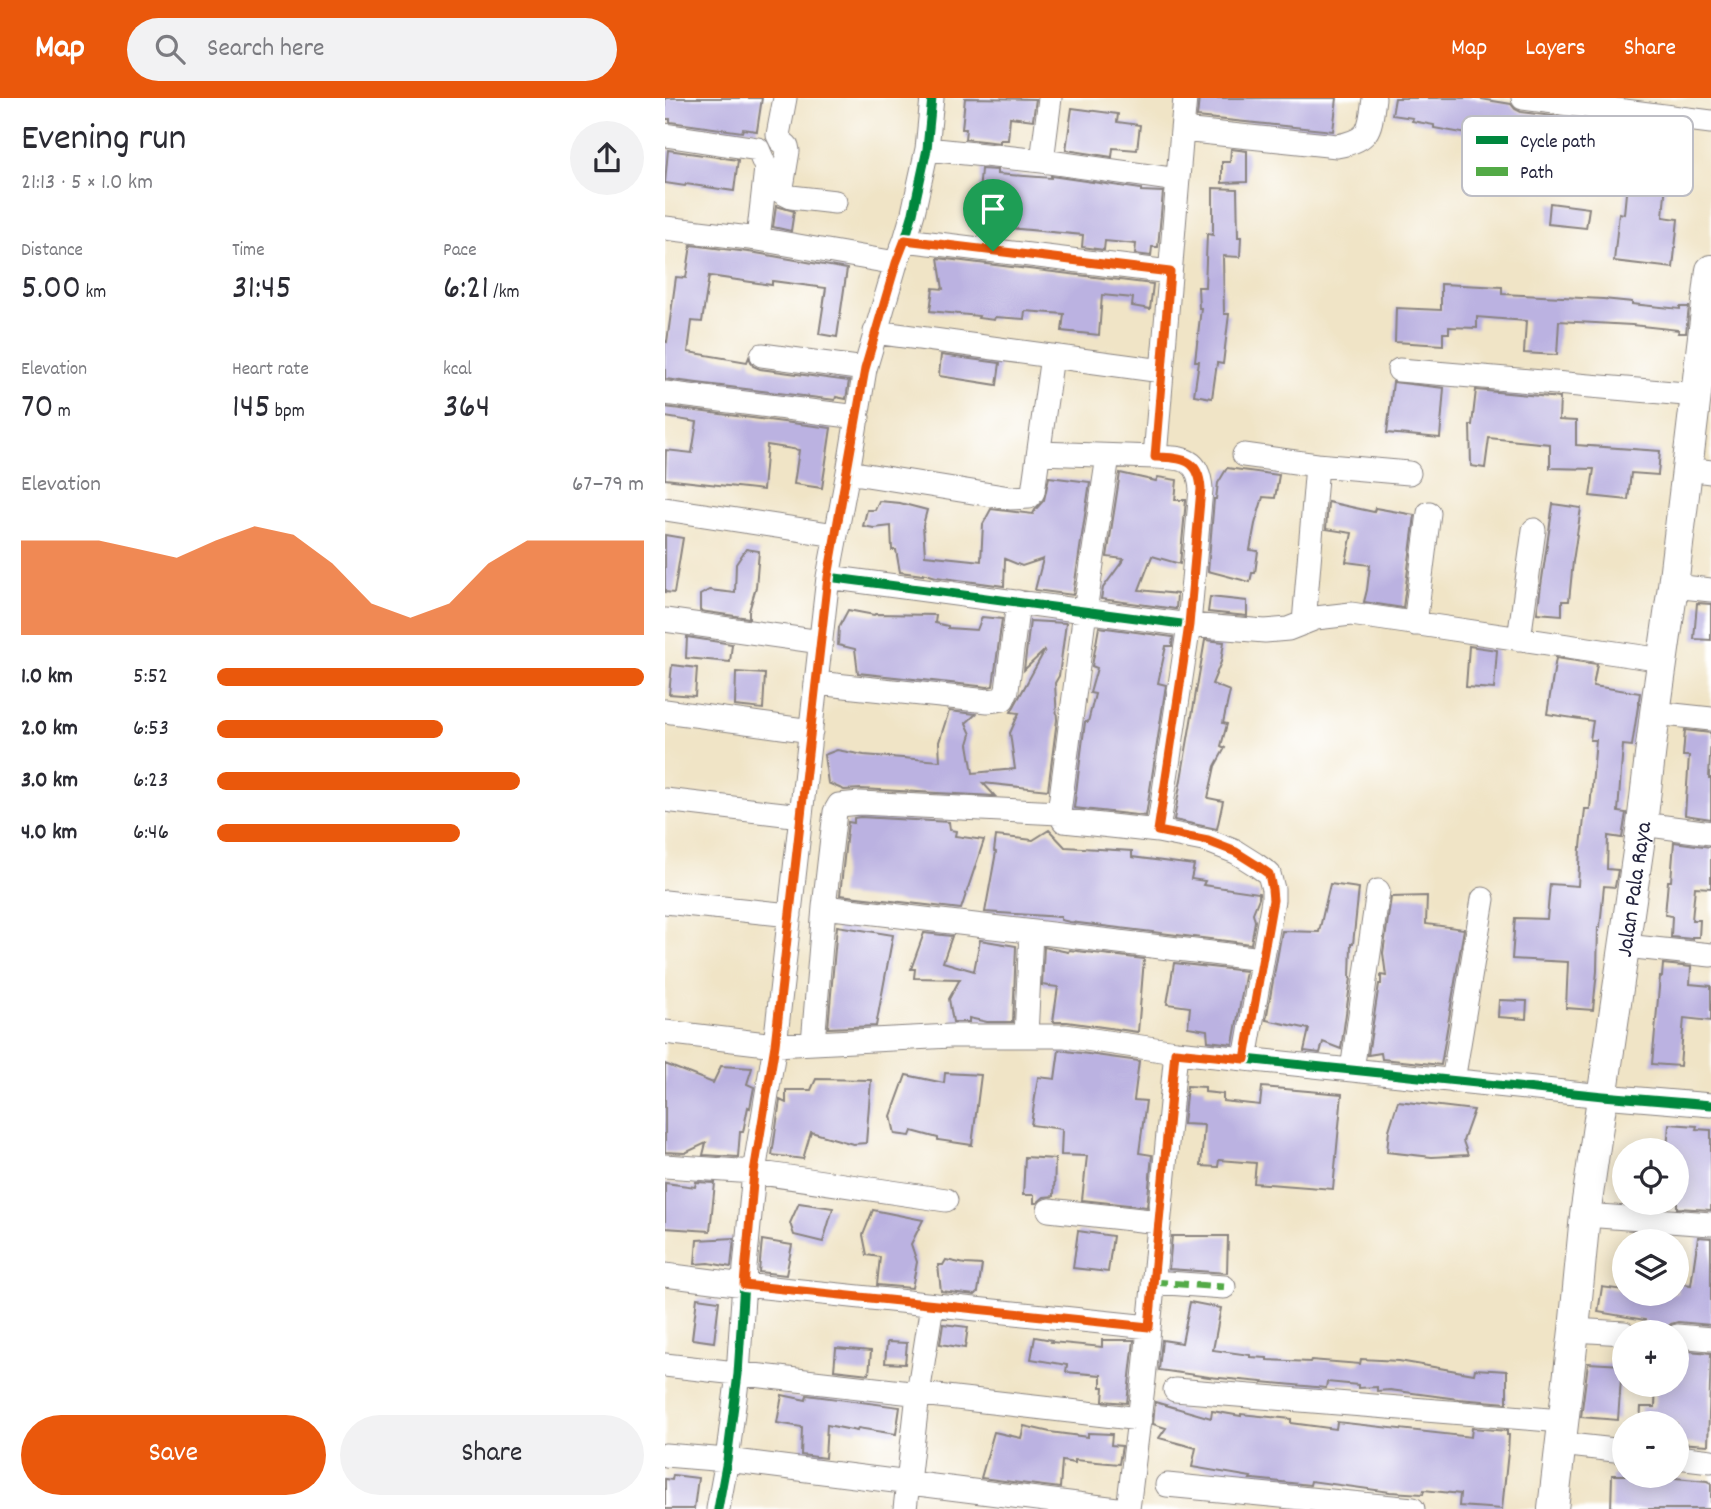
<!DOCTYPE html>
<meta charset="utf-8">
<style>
body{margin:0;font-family:Dekko,sans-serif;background:#f2f2f3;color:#2b2b33;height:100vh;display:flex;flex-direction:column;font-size:26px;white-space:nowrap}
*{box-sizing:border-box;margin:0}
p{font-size:23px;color:#7c7c81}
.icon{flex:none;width:38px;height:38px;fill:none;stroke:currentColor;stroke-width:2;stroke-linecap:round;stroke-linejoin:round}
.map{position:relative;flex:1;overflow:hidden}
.side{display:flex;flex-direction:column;background:#fff;width:665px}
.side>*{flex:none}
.tools{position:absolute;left:947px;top:1040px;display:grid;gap:14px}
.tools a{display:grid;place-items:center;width:77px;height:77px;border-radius:50%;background:#fff;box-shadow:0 4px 18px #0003;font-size:35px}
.pin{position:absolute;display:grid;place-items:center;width:60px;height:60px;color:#fff;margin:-72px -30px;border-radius:50% 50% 50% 0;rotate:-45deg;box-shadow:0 0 7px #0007}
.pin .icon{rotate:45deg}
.round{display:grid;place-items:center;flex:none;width:74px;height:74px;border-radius:37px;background:#f2f2f3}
.overview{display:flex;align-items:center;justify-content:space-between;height:119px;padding:0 21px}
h1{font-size:38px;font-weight:600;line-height:52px}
.metrics{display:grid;grid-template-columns:repeat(3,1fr);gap:10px;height:119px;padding:7px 21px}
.metrics div{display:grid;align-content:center}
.metrics b{font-size:35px;font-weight:600}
.metrics small{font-size:19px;font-weight:400}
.metrics p{font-size:19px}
.chart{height:196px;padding:14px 21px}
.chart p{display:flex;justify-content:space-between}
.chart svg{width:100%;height:126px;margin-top:7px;fill:#ea580c;opacity:.7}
.action{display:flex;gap:14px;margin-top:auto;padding:14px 21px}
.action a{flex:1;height:80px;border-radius:42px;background:#ea580c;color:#fff;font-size:28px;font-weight:600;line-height:80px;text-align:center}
.action a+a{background:#f2f2f3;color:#2b2b33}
ul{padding:0 21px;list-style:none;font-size:23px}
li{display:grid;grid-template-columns:112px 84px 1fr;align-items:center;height:52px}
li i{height:18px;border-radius:9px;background:#ea580c}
header{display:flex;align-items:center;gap:42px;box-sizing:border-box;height:98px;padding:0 35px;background:#ea580c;color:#fff}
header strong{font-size:33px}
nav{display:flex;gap:38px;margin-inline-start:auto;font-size:24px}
.search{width:490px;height:63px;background:#f2f2f3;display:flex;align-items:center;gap:18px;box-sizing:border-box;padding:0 24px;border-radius:38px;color:#7c7c81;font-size:26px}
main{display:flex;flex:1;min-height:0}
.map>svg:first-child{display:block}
</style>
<header>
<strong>Map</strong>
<div class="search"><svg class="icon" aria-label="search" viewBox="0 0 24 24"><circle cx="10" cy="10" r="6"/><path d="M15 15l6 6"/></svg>Search here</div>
<nav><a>Map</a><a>Layers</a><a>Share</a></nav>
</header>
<main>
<section class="side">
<div class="overview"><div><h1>Evening run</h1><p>21:13 · 5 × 1.0 km</p></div><a class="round"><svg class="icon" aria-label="share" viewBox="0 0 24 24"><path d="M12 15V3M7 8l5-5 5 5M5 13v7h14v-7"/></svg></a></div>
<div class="metrics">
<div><p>Distance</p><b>5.00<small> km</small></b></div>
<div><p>Time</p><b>31:45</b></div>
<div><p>Pace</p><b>6:21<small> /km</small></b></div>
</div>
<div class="metrics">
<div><p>Elevation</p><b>70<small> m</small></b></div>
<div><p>Heart rate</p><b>145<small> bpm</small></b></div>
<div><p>kcal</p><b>364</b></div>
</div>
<div class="chart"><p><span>Elevation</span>67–79 m</p>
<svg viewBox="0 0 160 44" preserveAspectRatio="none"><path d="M0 44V11L10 11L20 11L30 14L40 17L50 11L60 6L70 9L80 19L90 33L100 38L110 33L120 19L130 11L140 11L150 11L160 11V44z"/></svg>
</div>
<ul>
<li><b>1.0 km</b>5:52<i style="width:100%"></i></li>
<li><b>2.0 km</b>6:53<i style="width:53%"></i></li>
<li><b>3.0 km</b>6:23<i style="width:71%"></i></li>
<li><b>4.0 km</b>6:46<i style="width:57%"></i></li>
</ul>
<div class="action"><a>Save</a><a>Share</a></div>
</section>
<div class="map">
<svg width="1046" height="1411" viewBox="0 0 1046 1411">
<rect width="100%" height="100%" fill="#fff"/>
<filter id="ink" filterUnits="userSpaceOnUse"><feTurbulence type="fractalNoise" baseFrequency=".0143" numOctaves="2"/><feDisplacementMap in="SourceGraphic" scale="14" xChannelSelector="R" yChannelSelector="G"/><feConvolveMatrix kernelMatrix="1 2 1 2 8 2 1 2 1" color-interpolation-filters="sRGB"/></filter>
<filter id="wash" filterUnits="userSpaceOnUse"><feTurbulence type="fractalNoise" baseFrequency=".00686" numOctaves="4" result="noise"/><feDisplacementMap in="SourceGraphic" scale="28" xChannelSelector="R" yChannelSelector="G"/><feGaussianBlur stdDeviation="1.57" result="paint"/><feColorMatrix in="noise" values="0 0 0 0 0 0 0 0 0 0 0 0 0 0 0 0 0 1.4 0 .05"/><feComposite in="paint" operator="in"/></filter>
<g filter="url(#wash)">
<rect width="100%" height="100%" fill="#f0e4c6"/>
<g id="blocks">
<!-- building -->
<path fill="#bbb2e1" d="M0,0H97L92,33L78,31L77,34L5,24V21H0Z
M300,0L371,1L368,22L345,19L343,42H335V45L300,41L301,31H297Z
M534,0H672L668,33L532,19Z
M730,0H810L846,6L850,11L856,14L989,31L984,71L1002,72L998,119L1013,121L1008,170L949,163L954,115L959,116L964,64L940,60V56L921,53L841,43L769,30V27L747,23L748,20L727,17Z
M407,10L453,16L452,24L475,27L472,52L448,50L447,59L401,52Z
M566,51L582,53V84L557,85V64H565Z
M3,52L73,62L69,93L21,86L20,88L0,85Z
M316,71L332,72V76L386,80V78L476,91V93L498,94L493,149H487L486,158L470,156L471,146L440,143L439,152L417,149L418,137L344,130L346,112L313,109Z
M548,90L572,91L573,139H576L575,159L558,158L559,216H564L558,266L552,265L547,300L529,297L534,263H530L536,210H534L533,189H540L542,136L548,137Z
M885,105L924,110L921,130L883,126Z
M111,108L129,113L126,133L108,129Z
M26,147L91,155L182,171L172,239L154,236L161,190L107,183V187L44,178L37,224L27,223L23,254L82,264L84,259L88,268L95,271L184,283L181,301L171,299L170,302L0,281V243L2,244L11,179L21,180Z
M273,160L488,186L485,211L467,208L468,200L437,197L434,237L397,233L399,216L360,213L359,221L330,219L329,222L313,220L314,218L265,213L268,190L278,191Z
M776,186L837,189V196L938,201L967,204V206L1015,211V209H1024L1021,235H1013L1014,232L967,227L894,223L892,257L859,255L861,223L812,219V230L784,229V235H778V247L730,244L731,210L776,212Z
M276,257L335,265L332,287L274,278Z
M728,284L779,290L775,340L722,335Z
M811,292L895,300L894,322L911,323V347L995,353L993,377L966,375L963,402L925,398L929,371L885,370V346L824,340L820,370L806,368L805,327H807Z
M0,309L166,330L157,390L129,386L134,352L102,347L98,392L0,381L1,352L27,355L32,324L0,319Z
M562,370L614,377L610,400L598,399L590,426L585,452L593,453L590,475H587L585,484L543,473L549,401H551L553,385Z
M455,375L491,383L493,379L512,382L510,402H521L515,466L487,458L474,492L512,496L511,511L436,501L438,490L459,461L442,459Z
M384,379L425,384L408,497L370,492L378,461L357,468L340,461L339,488L271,479L258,475V477L235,474L231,452H227L226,428L209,430L198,428L202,412H210L214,403L235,405L262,412L258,427L260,457L316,463L318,426L326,411L368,416L370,412L379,402Z
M663,404L709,414L710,410L750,417L738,510L699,504L702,492L705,467L681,464L687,435L661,431Z
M888,406L916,410L908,463L904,503H897V517L872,515Z
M0,437L18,440L9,495L0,494Z
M81,451L94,453L91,489L84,513V520L35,513V497L44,492L70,495L71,466Z
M545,499L582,503V518L543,514Z
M1032,505L1046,506V542L1029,541Z
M183,512L209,517L210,516L271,517L270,525L283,528V530L312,532L317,519L337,521L328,588L323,589L193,575L190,551L173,547L174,529Z
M365,523L401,525L394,578L390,585L392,622L383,692L318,685L330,698L196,691L179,692L163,685L159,657L172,652L199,657L275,663L274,644L284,613L311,616L301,625L306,636L303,646L308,675L350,671L345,635L354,615L346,614L380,552L359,572Z
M434,529L508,539L507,548H501L493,585L501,587L481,718L409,710L420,624H423L430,596L425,595L432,570L427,568Z
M22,539L67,546L65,564L21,560Z
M540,542L559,544L556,564L547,586L565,593L558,625L562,626L556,648L560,650L550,668L543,700L558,703L552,731L509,722Z
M804,548L832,552L829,591L801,589Z
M891,560L932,566L928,588L975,595L967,648L958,647L953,714L961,715L957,740L943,738L942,771L953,772L950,789L939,788L935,829H933L932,873L928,912L901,910L903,864L847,861L850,820L882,821L885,786L913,788L915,749H916L920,711H925L931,642H925L928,623L882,616Z
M7,567L32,570L30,598L4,596Z
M71,574L100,576L98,611L70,608Z
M1020,632L1046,635L1044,680H1046V721L1020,717L1024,658H1018Z
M195,719L284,724L285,732L291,733L290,738L319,742L296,811L175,797L183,724L189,725V720Z
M384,732L400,749L467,753V759L529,767L526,781L540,783L538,787L594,795V800L588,815L590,823L586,846L405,824L396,822V819L320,814L331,754L329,753L331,738L368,742Z
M1009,744L1046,749V790L1030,789L1027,822H1035L1034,839H1027V841L1006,839L1007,818L1000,817L1003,783H1006Z
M665,786L694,790L688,846H686L685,880H686L676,951L658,944L655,955L639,953L644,931L601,922L617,833L654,834Z
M762,798L761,826L799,831L776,967L717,961L716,955L703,957L714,886H716V877L721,878L718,855L726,799Z
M172,828L228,837L211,928L163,930Z
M259,835L287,838L278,864L309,873L315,842L351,848L348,924H322L304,920V924H288L284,901L295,881L249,880L250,871H246Z
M379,849L403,854L404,852L479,861L473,934L402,924H388L393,889L377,887Z
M509,865L581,873L568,946L543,943L542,932L523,929L525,909L502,906Z
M998,866L1026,869L1025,886L1046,888V923L1019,920L1015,968L987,966L995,879H997Z
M834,902L862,903L861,921L833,919Z
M394,952L474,963L469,1002L481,1003L474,1055L487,1057L482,1109L417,1102L422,1058L396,1057L397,1031L366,1027L373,979L390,981Z
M0,966L48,985L56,968L87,970L82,986L89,989L85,1010L83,1009L78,1034H75L73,1059L38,1057L41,1045L20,1055L0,1054Z
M280,975L316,977L307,1047L273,1042V1040L247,1033L245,1038L230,1036L226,1018L241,977L279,985Z
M151,981L206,982L201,1045L188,1046L146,1034L138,1061L107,1057L115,1002L121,1005V992H146Z
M522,988L540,989V994L558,996V1003L595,1007L597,989L677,996L668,1091L589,1085L591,1065L554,1062L553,1069L536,1068L539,1027L518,1026Z
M733,1003L809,1012L798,1043L803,1057L767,1059L722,1054L724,1032Z
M1004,1026L1032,1028L1031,1031L1046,1032V1112L1012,1110V1052H1002Z
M360,1059L390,1061L389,1098L379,1099L372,1105H369V1097H358Z
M31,1084L50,1085L45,1133L0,1130V1085L30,1089Z
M134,1105L168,1110L158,1144L129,1137L125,1125Z
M208,1112L258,1122L246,1146L252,1164L247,1190L212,1187L215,1159L202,1157L198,1137Z
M413,1133L448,1138L443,1174L408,1170Z
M507,1138H563L562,1175L504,1171Z
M1033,1139L1046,1140V1227L1013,1224L1006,1226L1001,1230L979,1226L980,1222L933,1214L937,1189L959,1192V1195H1012V1185L1026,1187Z
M69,1140L66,1169L44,1165L30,1166L32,1142Z
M97,1142L127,1147L121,1177L94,1174Z
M281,1162L300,1166L317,1167L313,1194L310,1197L276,1193L273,1167H278Z
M32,1200L54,1203L49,1244L27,1241Z
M525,1204L556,1210L548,1252L585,1257V1259L602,1260V1262L645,1264L646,1262L695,1266L696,1261L734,1263L809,1276L810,1271L842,1273V1305L793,1301L725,1292L712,1293V1289L693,1290V1287L662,1284L661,1290L544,1279L494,1272L497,1242L517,1245Z
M278,1226L303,1229L300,1250L275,1246Z
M370,1239L387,1242L386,1244L437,1249V1242H469L462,1305L438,1303L439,1289H436V1277L401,1274L402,1267L366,1261Z
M222,1244L242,1245L240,1266L220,1265Z
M171,1250L206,1253L204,1276L169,1272Z
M1012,1252L1046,1255L1043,1347L1012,1345V1325H975L976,1309H990L991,1286H1012Z
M923,1265L957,1267L953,1322L916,1319Z
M117,1297L141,1302L142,1297L235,1309L231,1336L193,1330L192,1333L162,1327L160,1360L136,1357L137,1329L112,1325Z
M490,1304L546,1320L547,1313L576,1318V1316L626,1321V1325L671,1331L672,1324L806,1339L807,1330L842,1333V1337H844L843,1354L837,1411L794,1408L795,1396L759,1392L758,1396L725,1394L646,1383L645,1387L588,1381H585L586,1379L527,1369L531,1350L494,1340L501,1330L488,1326Z
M359,1328L385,1334L423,1339V1335L447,1336L446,1347L457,1348L454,1366L410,1362V1365L397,1363L395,1390L316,1380L329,1334L356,1340Z
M8,1377L33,1380L29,1411H0V1381L7,1382Z
M947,1377H978L1042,1383L1046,1385V1411H946Z"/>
</g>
</g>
<g filter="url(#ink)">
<use href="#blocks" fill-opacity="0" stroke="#898380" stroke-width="2"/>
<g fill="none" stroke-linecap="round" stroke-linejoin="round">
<!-- minor casing -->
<g stroke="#898380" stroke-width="25">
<path id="minor" d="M120,0L113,37L116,43L122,48L123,53L117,89L118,95L126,99L170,104
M709,0C705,31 706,42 672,48L517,32L490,359C517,360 534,359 536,391L524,527L600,533L623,531L651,520L686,516L998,562
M858,0L1046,24
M517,32L520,0
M0,37L93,51L101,70L93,141L231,165
M262,51L377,63L385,0
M377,63L513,82
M0,130L93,141
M240,142L505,174
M210,234L497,273
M97,257L200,271
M734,272L1032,297
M0,295L193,319
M374,355L490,359
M579,357L652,367L639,525
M443,358L420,513L394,715L399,723L493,733
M652,367L744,375
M1022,371L1046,374
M183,374L345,400L364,399L368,394L387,258
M0,411L171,437
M163,479L524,527L493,733L543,743L571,754L590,766L604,776L608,791V802L580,961L938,998L1046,1007
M1008,488L1046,492
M0,522L156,544
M750,526L764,415
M854,541L869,432
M151,585L323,603L338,601L342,592L353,504
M0,613L146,633
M990,615L1046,621
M0,702L136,718
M394,715L195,705L174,707L170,714L159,809L597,861
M977,726L1046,735
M0,804L125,817
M960,848L1046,857
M0,934L110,947L286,938H400L511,954L580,961
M361,938L366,834
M148,945L159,809
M687,972L713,793
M788,983L818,801
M0,1068L89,1074L281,1102
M384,1112L494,1124
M920,1117L1046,1126
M0,1177L79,1187L484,1229
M488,1184L559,1189
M909,1232L959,1235
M1012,1238L1046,1241
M0,1267L475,1321
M510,1292L897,1323
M895,1346L959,1353
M0,1357L62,1362L452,1411
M1012,1359L1046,1363
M502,1387L748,1411
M53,1411L62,1362L73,1276L80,1169L89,1074L110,947L163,479L183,374L200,271L231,165L240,142L248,115L262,51L267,0
M240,1411L253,1296L267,1207
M463,1411L479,1281L511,954"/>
</g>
<!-- major casing -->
<g stroke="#898380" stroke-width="32">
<g id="major">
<path id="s1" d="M888,1411L909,1232L920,1117L977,726L990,615L1008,488L1046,172"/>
</g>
</g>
<!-- minor -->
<use href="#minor" stroke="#fff" stroke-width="23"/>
<!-- major -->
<use href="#major" stroke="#fff" stroke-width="30"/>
<!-- quiet -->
<path stroke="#53aa46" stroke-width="7" stroke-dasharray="14 7" stroke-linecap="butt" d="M488,1184L559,1189"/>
<!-- cycleway casing -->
<g stroke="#fff" stroke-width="13">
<path id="cycleway" d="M163,479L524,527L493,733L543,743L571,754L590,766L604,776L608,791V802L580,961L938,998L1046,1007
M53,1411L62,1362L73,1276L80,1169L89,1074L110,947L163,479L183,374L200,271L231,165L240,142L248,115L262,51L267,0"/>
</g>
<!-- cycleway -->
<use href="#cycleway" stroke="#00873e" stroke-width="9"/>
</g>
</g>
<g fill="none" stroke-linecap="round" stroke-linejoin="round" filter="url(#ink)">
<!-- route casing -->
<g stroke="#fff" stroke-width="14">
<path id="route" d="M240,142L505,174L490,359C517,360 534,360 536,391L524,527L493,733L543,743L571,754L590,766L604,776L607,791L608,802L580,961L510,954L484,1229L79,1187L89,1074L110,947L163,479L200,271L231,165Z"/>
</g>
<!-- route -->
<use href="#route" stroke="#ea580c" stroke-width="9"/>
</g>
<g text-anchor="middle" stroke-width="7" stroke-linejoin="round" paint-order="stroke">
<!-- street labels -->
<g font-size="23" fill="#22223b" stroke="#fff">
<text dy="8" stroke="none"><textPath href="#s1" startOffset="625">Jalan Pala Raya</textPath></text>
</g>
</g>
<!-- legend -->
<rect x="797" y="18" width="231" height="80" rx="10" fill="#fff" stroke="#bdbdc4" stroke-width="2"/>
<rect x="811" y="38" width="32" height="8" fill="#00873e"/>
<rect x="811" y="69" width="32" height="9" fill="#53aa46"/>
<g font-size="19" fill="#22223b">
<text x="855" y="49">Cycle path</text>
<text x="855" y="80">Path</text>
</g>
</svg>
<div class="tools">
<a><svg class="icon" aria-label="locate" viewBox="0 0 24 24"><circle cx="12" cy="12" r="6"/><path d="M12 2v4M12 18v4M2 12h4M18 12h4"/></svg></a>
<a><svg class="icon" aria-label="layers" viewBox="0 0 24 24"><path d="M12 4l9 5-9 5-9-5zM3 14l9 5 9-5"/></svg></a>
<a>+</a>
<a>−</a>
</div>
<div class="pin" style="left:328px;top:153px;background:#1e9e55"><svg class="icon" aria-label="arrive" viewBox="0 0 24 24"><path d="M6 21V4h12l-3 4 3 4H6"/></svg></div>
</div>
</main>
